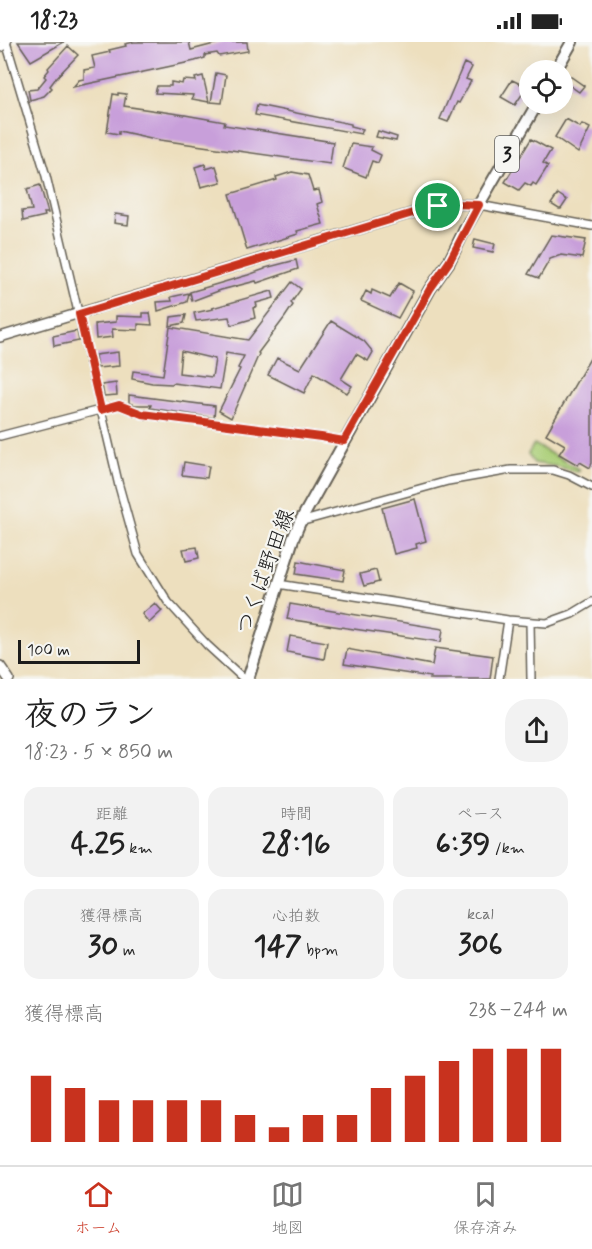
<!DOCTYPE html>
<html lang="ja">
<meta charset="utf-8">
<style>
body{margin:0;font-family:Mynerve,"Klee One",sans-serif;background:#f2f2f2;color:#222;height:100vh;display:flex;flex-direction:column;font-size:22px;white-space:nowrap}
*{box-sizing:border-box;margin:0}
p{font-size:20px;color:#767676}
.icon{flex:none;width:33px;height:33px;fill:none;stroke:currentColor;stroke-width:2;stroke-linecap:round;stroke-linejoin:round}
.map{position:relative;height:637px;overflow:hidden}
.side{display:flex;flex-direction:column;background:#fff;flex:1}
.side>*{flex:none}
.fabs{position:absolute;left:519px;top:18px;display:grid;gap:12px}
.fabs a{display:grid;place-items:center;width:54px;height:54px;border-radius:50%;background:#fff;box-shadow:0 6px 24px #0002;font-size:30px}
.scale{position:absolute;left:18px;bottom:15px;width:122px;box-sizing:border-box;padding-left:6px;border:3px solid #1c1c1c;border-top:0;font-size:16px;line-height:21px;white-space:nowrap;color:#1c1c1c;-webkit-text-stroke:4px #f6f6f2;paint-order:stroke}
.pin{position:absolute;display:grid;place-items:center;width:51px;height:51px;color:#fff;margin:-26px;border:3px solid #fff;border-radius:50%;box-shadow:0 2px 6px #0007}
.round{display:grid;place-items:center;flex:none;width:63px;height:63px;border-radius:24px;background:#f2f2f2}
.summary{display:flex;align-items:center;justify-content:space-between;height:102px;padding:0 24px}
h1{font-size:33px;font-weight:800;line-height:45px}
.metrics{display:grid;grid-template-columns:repeat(3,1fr);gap:9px;height:102px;padding:6px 24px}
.metrics div{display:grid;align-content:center;border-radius:15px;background:#f2f2f2;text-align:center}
.metrics b{font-size:30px;font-weight:800}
.metrics small{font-size:16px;font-weight:400}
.metrics p{font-size:16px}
.chart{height:168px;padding:12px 24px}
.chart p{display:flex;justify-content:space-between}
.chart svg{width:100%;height:108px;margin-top:6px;stroke:#c8321e;stroke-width:6}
.status{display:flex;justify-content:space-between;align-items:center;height:42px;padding:0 30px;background:#fff;direction:ltr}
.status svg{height:16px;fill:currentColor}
.tab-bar{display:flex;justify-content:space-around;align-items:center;height:84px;border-top:2px solid #e0e0e0;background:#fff;font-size:16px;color:#767676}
.tab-bar a{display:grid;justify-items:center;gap:3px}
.tab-bar .on{color:#c8321e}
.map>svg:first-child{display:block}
</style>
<div class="status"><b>18:23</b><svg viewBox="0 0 49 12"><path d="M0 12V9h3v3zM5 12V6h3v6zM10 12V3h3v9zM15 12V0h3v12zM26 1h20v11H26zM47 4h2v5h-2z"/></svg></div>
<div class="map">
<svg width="592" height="637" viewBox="0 0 592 637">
<rect width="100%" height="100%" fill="#f6f6f2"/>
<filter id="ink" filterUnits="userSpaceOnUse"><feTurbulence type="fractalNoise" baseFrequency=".0167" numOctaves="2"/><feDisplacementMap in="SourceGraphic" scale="12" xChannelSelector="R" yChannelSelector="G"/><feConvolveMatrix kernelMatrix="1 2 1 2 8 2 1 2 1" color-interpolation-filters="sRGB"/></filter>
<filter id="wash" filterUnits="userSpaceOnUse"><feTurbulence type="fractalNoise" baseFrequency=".008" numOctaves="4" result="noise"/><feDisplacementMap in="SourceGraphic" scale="24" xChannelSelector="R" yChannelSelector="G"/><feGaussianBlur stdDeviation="1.35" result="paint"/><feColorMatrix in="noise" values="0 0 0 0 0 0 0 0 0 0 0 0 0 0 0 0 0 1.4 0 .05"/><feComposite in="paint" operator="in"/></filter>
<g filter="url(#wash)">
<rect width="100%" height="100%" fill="#eddfbe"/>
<!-- green -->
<path fill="#accf79" stroke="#64764a" stroke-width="1.5" d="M534,402L580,428L578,430L560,425L534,421L528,412Z"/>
<g id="blocks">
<!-- building -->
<path fill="#c89fda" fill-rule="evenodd" d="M18,0H64L31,19Z
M134,0H189L191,8L222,0H247L248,9L219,14L217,11L205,13V16L195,19L73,45L79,38L84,37V28L95,26L92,14L110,10L109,8L126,4L125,2Z
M68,4L78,13L56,36L50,44L52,46L44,54L30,58L28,48L37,47L46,36L44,34L49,28L48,26Z
M464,21L472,25L466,37L471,39L459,61L457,60L448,80L440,77Z
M216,31L226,33L222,61L211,60Z
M567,32L584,44L579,50L562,38Z
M203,34L209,60L192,57L193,53L155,51L157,44H171V40L182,42L183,38L196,39L195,36Z
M512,38L527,45L515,63L501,55Z
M118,51L126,52L124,64L185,73L225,80L224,83L333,100L330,122L160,98L119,89V92L107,90L113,52L118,53Z
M257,63L351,82V84L363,87L361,92L255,73Z
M566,77L580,85L582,82L590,86L578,111L555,95Z
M378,89L397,95L396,99L376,95Z
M531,97L551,108L543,121L548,124L536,143L533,141L531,144L525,141L519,148L505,140Z
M351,102L372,105L371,108L381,113L378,121L372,119L366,135L343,126Z
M205,122L206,127L216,124L221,140L201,145L195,125Z
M292,130L308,133L313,149L319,148L322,160L317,162L323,182L297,189L298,192L247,208L230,152L277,138L276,135Z
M40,143L48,171H44L45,174L23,179L22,169L32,168L27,147Z
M558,152L567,158L561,167H559L551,162Z
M115,172L129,174L128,183L114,181Z
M551,193L586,198L582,216L561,213L550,217L539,236L528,232Z
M475,197L495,202L493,210L473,206Z
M296,218L298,227L257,241L256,239L221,248L192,259L190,250L248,233L265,227V226Z
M292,240L301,247L291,261L293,263L285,275L258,311L259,312L231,376L219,369L240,327L238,326L244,314L226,311L220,347L173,341L172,342L152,341L132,337L133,329L163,333L170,285L248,298ZM181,309L215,317L212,335L179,331Z
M399,241L413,249L398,276L361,259L366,249L371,252L372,248L390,256Z
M272,249L274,256L256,261L257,264L253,266L255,276L231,283L229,275L196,279L194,271L213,267L212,266Z
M189,251L187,260L158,269L157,260L172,259L171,255Z
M143,271H150L152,283L138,282V288L112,287L113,295L96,297L95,282L116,280V274L143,275Z
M186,273L184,281L170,284L171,275Z
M331,279L364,299L373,310L368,319L356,312L341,337L352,344L347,351L314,331L304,351L268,333L277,316L300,327Z
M77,289L79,299L54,304L53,294Z
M118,310L119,324L97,326L95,313Z
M592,313V421L590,426L580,420L578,423L559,412L565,403L546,392Z
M116,341L117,353L104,354L102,343Z
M129,353L215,364L214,376L150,366L151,363H135L129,361Z
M184,420L209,424L207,436L182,433Z
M415,457L426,499L416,502L417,506L394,512L382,466Z
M197,505L199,516L186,519L183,507Z
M298,519L345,528L343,539L296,532Z
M376,528L379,540L364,544L360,532Z
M155,561L162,569L149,581L142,572Z
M290,562L443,587L441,600L287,577Z
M290,594L327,600L324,617L287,610Z
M435,606L493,614L490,637H430L431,635L344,622L347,607L432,623Z"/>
</g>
</g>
<g filter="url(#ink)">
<use href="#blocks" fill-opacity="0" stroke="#656055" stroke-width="1.5"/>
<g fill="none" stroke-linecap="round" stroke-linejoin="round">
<!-- street casing -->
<g stroke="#656055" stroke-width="10">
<path id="street" d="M6,0L46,134L119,444L138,512L168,560L207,603L244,637
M479,163L592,184
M0,394L119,363L142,372L321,395L344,399
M300,480L448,439L511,428H553L569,433L592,445
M278,542L508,578L547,581L572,572L592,560
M530,580L531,637
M499,637L508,578"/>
</g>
<!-- secondary casing -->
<g stroke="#656055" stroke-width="12">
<path id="secondary" d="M0,5L6,0
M0,295L426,167L456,162L479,163
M0,624L9,637"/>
</g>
<!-- primary casing -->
<g stroke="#656055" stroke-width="14">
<path id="primary" d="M556,28L572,0
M248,637L293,497L300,480L430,247L449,220L466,185L537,62"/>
</g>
<!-- street -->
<use href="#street" stroke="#fff" stroke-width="7"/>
<!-- secondary -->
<use href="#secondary" stroke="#fff" stroke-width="9"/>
<!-- primary -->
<use href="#primary" stroke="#fff" stroke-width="10"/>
</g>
</g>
<g fill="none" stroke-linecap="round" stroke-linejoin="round" filter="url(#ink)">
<!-- route casing -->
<g stroke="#fff" stroke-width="12">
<path id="route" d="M456,162L479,163L449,220L430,247L344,399L321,395L142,372L119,363L101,368L79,272L426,167Z"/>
</g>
<!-- route -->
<use href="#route" stroke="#c8321e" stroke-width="8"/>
</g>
<g text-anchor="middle" stroke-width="4.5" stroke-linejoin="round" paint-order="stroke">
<!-- shield labels -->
<rect fill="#f6f6f2" stroke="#5d5d5c" stroke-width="1.5" x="495" y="94" width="24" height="36" rx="4.5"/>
<g font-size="21" font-weight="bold" fill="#1c1c1c">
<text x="507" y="119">3</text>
</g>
<!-- street labels -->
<g font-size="22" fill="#1c1c1c" stroke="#f6f6f2">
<text transform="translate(264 529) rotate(-70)" y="8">つくば野田線</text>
</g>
</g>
</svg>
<div class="fabs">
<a><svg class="icon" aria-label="locate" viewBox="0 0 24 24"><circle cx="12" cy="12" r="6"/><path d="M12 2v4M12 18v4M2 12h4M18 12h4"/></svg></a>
</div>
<div class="scale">100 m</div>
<div class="pin" style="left:438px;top:164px;background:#1e9e55"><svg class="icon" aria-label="arrive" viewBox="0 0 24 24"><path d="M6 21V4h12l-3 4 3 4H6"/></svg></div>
</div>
<section class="side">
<div class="summary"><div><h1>夜のラン</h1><p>18:23 · 5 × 850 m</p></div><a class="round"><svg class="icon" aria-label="share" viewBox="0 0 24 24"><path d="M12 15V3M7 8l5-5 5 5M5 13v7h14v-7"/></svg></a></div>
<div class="metrics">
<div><p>距離</p><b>4.25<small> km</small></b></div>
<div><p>時間</p><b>28:16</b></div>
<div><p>ペース</p><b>6:39<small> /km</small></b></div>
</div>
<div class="metrics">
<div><p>獲得標高</p><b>30<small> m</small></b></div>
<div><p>心拍数</p><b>147<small> bpm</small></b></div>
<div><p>kcal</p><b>306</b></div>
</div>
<div class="chart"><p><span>獲得標高</span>238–244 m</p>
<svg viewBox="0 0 160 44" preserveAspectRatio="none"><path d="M5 44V17M15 44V22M25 44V27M35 44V27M45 44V27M55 44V27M65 44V33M75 44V38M85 44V33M95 44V33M105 44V22M115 44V17M125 44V11M135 44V6M145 44V6M155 44V6"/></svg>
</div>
</section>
<nav class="tab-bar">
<a class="on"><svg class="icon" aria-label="home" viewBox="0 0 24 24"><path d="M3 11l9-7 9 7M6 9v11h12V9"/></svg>ホーム</a>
<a><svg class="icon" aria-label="map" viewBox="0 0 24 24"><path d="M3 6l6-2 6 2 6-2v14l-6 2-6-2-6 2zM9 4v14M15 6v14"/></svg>地図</a>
<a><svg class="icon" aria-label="saved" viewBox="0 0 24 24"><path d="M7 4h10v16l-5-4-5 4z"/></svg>保存済み</a>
</nav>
